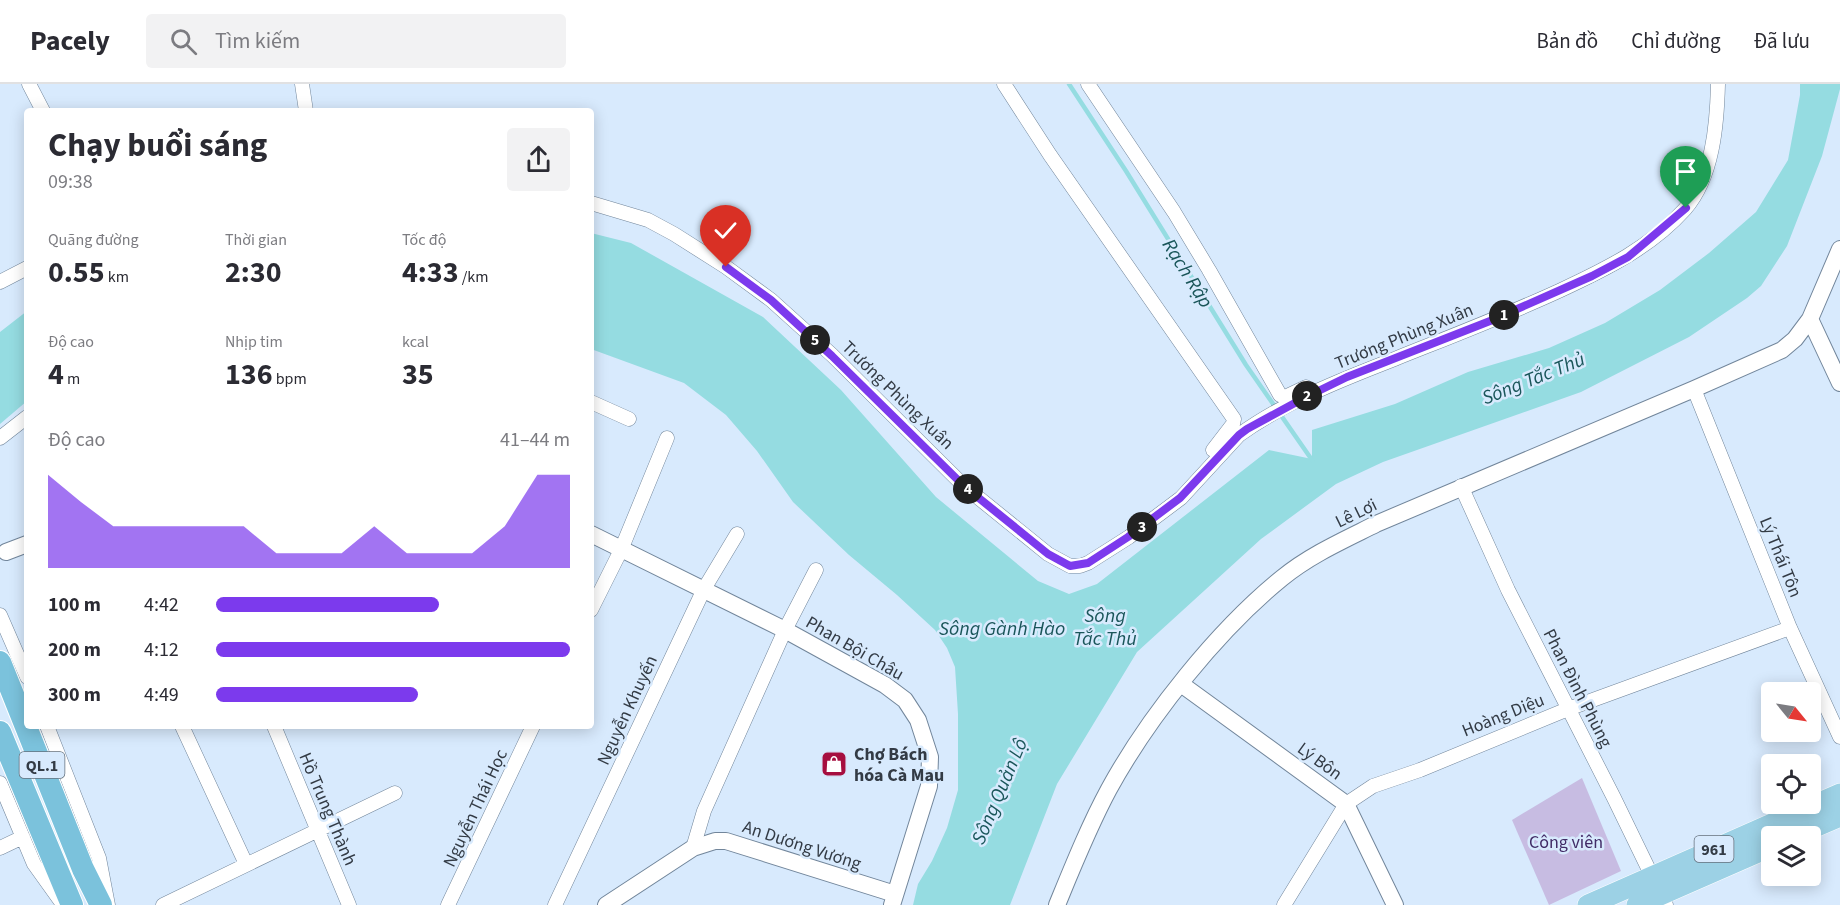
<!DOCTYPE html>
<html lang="vi">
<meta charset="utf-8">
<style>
body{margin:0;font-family:"Source Sans 3",sans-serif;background:#f2f2f3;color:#2b2b33;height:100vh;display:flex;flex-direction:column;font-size:22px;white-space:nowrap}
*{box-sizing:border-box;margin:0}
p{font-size:20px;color:#7c7c81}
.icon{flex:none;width:33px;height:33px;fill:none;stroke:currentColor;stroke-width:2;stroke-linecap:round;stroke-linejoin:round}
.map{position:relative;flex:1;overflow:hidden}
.sheet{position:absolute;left:24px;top:24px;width:570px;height:621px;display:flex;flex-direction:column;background:#fff;border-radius:6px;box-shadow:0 3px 15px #0003}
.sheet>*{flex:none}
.needle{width:39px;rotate:120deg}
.buttons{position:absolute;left:1761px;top:598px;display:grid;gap:12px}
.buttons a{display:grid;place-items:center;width:60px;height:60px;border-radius:6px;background:#fff;box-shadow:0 3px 15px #0003;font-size:30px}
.pin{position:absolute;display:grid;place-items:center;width:51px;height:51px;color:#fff;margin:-62px -26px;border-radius:50% 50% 50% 0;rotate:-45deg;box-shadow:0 0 6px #0007}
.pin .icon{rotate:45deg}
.km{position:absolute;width:30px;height:30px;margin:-15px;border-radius:50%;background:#222;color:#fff;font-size:16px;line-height:30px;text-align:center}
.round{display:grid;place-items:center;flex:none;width:63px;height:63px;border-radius:6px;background:#f2f2f3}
.head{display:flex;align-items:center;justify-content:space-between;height:102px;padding:0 24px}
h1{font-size:33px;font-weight:700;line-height:45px}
.figures{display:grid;grid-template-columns:repeat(3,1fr);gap:9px;height:102px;padding:6px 24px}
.figures div{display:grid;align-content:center}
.figures b{font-size:30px;font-weight:700}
.figures small{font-size:16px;font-weight:400}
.figures p{font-size:16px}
.chart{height:168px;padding:12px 24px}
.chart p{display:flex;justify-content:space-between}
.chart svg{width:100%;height:108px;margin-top:6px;fill:#7c3aed;opacity:.7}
ul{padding:0 24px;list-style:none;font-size:20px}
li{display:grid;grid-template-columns:96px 72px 1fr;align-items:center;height:45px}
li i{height:15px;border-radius:8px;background:#7c3aed}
header{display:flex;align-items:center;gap:36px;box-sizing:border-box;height:84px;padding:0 30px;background:#fff;border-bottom:2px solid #e1e1e2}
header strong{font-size:28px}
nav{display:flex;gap:33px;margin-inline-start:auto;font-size:21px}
.search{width:420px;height:54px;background:#f2f2f3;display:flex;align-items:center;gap:15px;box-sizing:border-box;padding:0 21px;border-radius:6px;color:#7c7c81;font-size:22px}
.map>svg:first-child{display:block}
</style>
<header>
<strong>Pacely</strong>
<div class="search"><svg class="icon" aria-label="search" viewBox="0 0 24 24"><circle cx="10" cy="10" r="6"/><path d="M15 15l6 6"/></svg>Tìm kiếm</div>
<nav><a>Bản đồ</a><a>Chỉ đường</a><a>Đã lưu</a></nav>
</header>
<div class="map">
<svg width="1840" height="821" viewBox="0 0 1840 821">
<rect width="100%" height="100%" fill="#d8eafd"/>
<!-- green -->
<path fill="#c7bce2" d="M1582,694L1621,787L1549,821L1512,736Z"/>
<!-- water -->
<path fill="#95dce1" d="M1800,0H1840V5L1822,72L1787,162L1761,202L1747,214L1689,253L1581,308L1383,378L1336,400L1261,455L1137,568L1057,700L1010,821H913L918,800L932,777L947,744L958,706V630L955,583L947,564L935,546L897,511L849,471L793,418L757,367L726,331L684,299L591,265V149L631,159L763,233L841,306L936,413L1038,497L1069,510L1097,500L1269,366L1312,375V346L1395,320L1468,288L1549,264L1605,239L1660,206L1709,169L1756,128L1788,76L1800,11Z
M27,227V317L0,340V248Z"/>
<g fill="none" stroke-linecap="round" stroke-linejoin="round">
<!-- stream -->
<path stroke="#95dce1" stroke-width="4.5" d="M1069,0L1126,87L1246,281L1312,376"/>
<!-- minor casing -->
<g stroke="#72869b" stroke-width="15">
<path id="minor" d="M29,0L43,27
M302,0L306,27
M1004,0L1050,71L1234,335L1233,340L1213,366
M1088,0L1174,128L1209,186L1280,311L1285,313L1306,303
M591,119L648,136L674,150L726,183L771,216L832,271L964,402L1048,470L1070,482H1080L1088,479L1129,453L1181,414L1239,351C1286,317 1343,295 1397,274C1452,252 1507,231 1561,206C1606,185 1651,163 1685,125C1713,93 1717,40 1718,0
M0,198L27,184
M1694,305L1790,544L1840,653
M591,318L629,335
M0,354L27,333
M1461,402L1508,506L1614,714L1666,821
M591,526L621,466L667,354
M0,531L27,593
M47,642L99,774L108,821
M182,642L246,780
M274,642L349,821
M0,699L34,780L62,819
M0,764L23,753
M693,764L704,727L785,546L816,486
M163,821L395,709
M448,821L533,642
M555,821L704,505L737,450
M1284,821L1346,720L1373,702L1420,686L1568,625L1790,544"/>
</g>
<!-- tertiary casing -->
<g stroke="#72869b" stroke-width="18">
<path id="tertiary" d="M1810,235L1840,299
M591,450L785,546L885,601L905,616L918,636L930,673L929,702L892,821
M6,468L27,460
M1181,600L1346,720L1395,821
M606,821L693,764L715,757H726L895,810
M1057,821C1073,782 1089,742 1109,705C1149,632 1218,546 1282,494C1310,471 1344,456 1376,440L1694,305L1782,266L1795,255L1810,235L1840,165"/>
</g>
<!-- primary casing -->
<g stroke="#fff" stroke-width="22">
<path id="primary" d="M1791,753L1840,732
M1588,821L1840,710
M1637,821L1772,762"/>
</g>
<!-- trunk casing -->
<g stroke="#fff" stroke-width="24">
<path id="trunk" d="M0,578L83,785L101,821
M0,648L72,821"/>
</g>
<!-- minor -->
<use href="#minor" stroke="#fff" stroke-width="14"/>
<!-- tertiary -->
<use href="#tertiary" stroke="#fff" stroke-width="16"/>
<!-- primary -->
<use href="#primary" stroke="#9cd1e5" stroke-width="21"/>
<!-- trunk -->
<use href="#trunk" stroke="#7bc2dc" stroke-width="22"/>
</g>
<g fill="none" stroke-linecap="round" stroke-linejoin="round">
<!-- route casing -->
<g stroke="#fff" stroke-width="12">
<path id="route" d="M726,183L771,216L832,272L964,402L1048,470L1070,482L1088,479L1128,453L1180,414L1239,351L1247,345L1304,314L1347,293L1490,237L1592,192L1628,173L1686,124"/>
</g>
<!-- route -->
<use href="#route" stroke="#7c3aed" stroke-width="8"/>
</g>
<!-- icons -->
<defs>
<g id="shop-square" transform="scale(1.35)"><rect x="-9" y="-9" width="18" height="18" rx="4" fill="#a60e3f" stroke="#d8eafd"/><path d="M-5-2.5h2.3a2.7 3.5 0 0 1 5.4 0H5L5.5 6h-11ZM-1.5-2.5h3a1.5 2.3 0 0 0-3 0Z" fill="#fff"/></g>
</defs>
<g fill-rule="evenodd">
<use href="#shop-square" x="834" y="680"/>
</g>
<g text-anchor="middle" stroke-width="5" stroke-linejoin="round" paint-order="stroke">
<!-- shield labels -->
<g fill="#d8eafd" stroke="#64707c" stroke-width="1.5">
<rect x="19.5" y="668" width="45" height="26" rx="4.5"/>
<rect x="1694.5" y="752" width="39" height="26" rx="4.5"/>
</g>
<g font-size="16" font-weight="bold" fill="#333b45">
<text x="42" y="687">QL.1</text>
<text x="1714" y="771">961</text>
</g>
<!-- street labels -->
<g font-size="18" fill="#333b45" stroke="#d8eafd">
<text transform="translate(1404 252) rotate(-22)" y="6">Trương Phùng Xuân</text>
<text transform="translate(898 311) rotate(44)" y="6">Trương Phùng Xuân</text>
<text transform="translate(1356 429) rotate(-26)" y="6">Lê Lợi</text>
<text transform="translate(1781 473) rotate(68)" y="6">Lý Thái Tôn</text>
<text transform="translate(855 564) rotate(30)" y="6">Phan Bội Châu</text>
<text transform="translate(1578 604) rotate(63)" y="6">Phan Đình Phùng</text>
<text transform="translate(627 626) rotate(-65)" y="6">Nguyễn Khuyến</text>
<text transform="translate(1503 631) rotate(-22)" y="6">Hoàng Diệu</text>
<text transform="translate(1320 677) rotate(36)" y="6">Lý Bôn</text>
<text transform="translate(475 724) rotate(-65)" y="6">Nguyễn Thái Học</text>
<text transform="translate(328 725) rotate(67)" y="6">Hồ Trung Thành</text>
<text transform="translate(802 761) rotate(18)" y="6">An Dương Vương</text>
</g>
<!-- poi labels -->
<g font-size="18" font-weight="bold" fill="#333b45" stroke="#d8eafd" text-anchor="start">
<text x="854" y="676">Chợ Bách<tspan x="854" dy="21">hóa Cà Mau</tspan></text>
</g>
<!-- park labels -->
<g font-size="18" fill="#422c67" stroke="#d8eafd">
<text x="1566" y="764">Công viên</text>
</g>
<!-- water labels -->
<g font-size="20" font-style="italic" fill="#1a565a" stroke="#d8eafd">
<text transform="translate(1188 189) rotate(58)" y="7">Rạch Rập</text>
<text transform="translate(1533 294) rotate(-22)" y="7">Sông Tắc Thủ</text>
<text x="1105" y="538">Sông<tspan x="1105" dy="23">Tắc Thủ</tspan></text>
<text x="1002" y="551">Sông Gành Hào</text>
<text transform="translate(999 707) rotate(-67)" y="7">Sông Quản Lộ</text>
</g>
</g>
</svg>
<div class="buttons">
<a><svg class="needle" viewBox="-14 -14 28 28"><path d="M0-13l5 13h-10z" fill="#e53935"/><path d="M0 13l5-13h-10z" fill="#7c7c81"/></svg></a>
<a><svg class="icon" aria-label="locate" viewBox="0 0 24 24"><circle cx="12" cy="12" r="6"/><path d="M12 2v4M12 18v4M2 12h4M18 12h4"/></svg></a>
<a><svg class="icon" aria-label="layers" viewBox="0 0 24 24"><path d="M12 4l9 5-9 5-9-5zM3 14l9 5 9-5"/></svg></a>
</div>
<div class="pin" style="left:1686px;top:124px;background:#1e9e55"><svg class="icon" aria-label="arrive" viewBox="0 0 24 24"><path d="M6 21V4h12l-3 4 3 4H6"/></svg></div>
<div class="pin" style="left:726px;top:183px;background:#d93025"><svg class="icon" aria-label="check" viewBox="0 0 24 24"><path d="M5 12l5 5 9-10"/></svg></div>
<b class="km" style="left:1504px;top:231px">1</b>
<b class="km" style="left:1307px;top:312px">2</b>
<b class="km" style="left:1142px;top:443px">3</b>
<b class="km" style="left:968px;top:405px">4</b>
<b class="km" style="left:815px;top:256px">5</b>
<section class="sheet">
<div class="head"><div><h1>Chạy buổi sáng</h1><p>09:38</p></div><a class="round"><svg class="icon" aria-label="share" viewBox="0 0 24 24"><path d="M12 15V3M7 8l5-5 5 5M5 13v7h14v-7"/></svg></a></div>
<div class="figures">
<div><p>Quãng đường</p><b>0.55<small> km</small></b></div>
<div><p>Thời gian</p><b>2:30</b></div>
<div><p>Tốc độ</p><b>4:33<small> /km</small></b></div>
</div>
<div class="figures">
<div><p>Độ cao</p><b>4<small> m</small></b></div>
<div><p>Nhịp tim</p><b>136<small> bpm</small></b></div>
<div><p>kcal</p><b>35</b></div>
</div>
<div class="chart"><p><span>Độ cao</span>41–44 m</p>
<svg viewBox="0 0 160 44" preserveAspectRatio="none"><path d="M0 44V6L10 17L20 27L30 27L40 27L50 27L60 27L70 38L80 38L90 38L100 27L110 38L120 38L130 38L140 27L150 6L160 6V44z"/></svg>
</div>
<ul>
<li><b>100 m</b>4:42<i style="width:63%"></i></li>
<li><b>200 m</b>4:12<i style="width:100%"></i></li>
<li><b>300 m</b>4:49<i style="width:57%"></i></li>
</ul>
</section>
</div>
